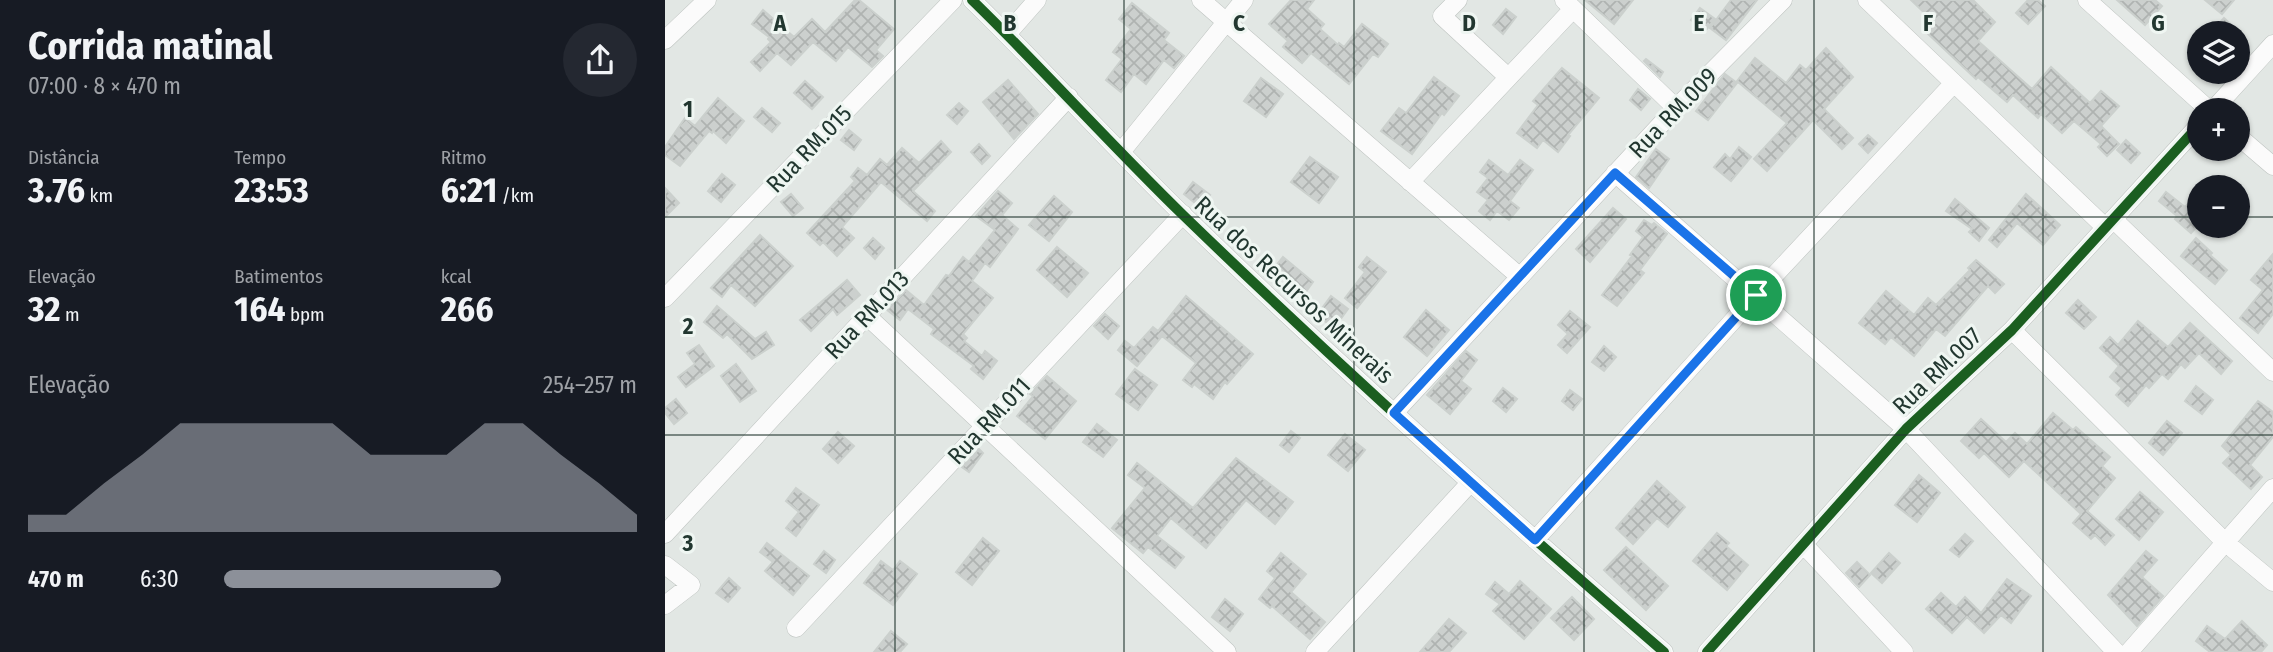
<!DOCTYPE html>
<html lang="pt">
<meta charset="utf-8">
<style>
body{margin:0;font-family:"Fira Sans Condensed",sans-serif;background:#242831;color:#f1f3f6;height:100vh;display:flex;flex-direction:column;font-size:26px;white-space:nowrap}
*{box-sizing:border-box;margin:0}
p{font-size:23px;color:#9ea1a6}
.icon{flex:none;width:38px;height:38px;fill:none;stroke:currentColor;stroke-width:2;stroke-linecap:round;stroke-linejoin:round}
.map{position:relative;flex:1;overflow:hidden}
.drawer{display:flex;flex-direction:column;background:#171b24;width:665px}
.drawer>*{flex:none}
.tools{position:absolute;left:1522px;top:21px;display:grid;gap:14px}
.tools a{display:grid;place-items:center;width:63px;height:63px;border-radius:50%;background:#171b24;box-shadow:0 2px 5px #0004;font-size:35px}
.pin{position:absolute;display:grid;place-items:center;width:60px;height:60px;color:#fff;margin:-30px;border:4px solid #fff;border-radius:50%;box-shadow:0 2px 7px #0007}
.round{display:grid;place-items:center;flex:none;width:74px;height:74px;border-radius:37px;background:#242831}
.headline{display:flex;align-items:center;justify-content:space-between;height:119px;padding:0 28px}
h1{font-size:38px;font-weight:700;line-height:52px}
.figures{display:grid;grid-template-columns:repeat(3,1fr);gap:10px;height:119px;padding:7px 28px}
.figures div{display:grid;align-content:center}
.figures b{font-size:35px;font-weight:700}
.figures small{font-size:19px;font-weight:400}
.figures p{font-size:19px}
.chart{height:196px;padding:14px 28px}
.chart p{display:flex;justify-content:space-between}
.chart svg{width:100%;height:126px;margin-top:7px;fill:#8c9099;opacity:.7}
ul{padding:0 28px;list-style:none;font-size:23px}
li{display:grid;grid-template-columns:112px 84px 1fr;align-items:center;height:52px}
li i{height:18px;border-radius:9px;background:#8c9099}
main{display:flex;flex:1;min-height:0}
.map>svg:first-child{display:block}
</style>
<main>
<section class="drawer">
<div class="headline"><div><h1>Corrida matinal</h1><p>07:00 · 8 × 470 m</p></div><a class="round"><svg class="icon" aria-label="share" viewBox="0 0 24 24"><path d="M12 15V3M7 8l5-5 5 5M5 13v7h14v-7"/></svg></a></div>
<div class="figures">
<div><p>Distância</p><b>3.76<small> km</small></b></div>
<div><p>Tempo</p><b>23:53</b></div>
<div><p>Ritmo</p><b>6:21<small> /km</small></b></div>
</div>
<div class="figures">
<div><p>Elevação</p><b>32<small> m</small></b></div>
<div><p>Batimentos</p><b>164<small> bpm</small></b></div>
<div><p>kcal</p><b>266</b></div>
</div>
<div class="chart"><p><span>Elevação</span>254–257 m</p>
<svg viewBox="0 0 160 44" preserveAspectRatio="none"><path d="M0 44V38L10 38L20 27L30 17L40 6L50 6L60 6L70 6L80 6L90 17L100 17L110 17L120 6L130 6L140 17L150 27L160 38V44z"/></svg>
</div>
<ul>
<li><b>470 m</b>6:30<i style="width:67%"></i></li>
</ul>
</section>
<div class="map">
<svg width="1608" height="652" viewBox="0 0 1608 652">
<defs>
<pattern id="building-cross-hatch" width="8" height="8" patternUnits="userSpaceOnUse" patternTransform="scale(1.75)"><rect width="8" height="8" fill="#ccd0ce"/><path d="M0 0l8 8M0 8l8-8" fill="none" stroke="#afb3b1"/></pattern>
</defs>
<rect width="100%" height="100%" fill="#e2e7e4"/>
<!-- building -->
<path fill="url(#building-cross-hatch)" stroke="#cbd0cd" stroke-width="2" d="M190,0H194L229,29L211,50L218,56L207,67L183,47L171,61L148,42L126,65L112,53L95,71L86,62L106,42L103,39L104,37L87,24L98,10L129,37L147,19L160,32Z
M626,0H649L642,9L659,24L655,29L673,45L674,43L679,47L697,24L723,44L713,57L708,54L684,84L646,53L637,63L618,47L623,41L604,24Z
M920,0H968L949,24Z
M1066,0H1092L1061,40L1045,28Z
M1246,0H1308L1330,22L1313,41L1367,89L1386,67L1425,103L1436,91L1454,106L1436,126L1454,144L1442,156L1433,147L1436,144L1409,121L1397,133L1376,114L1373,118L1348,95L1342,102L1313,77L1311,79L1261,32L1270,23Z
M1363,0H1373L1380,6L1363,24L1351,13Z
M1452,0H1490L1497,6L1480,25Z
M1540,0H1569L1557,14Z
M467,3L504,33L499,40L519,56L509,68L499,60L481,84L469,74L456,92L441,80L457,59L448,52L466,29L454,19Z
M1035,8L1050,19L1041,30L1026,20Z
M841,9L851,17L838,34L828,25Z
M1559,18L1575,33H1545Z
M1161,48L1188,77L1159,109L1188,138L1177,149L1148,120L1102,171L1089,159L1122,123L1072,81L1090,58L1121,83L1135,65L1141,70Z
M981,59L998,72L995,77L979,61Z
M897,68L934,98L903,135L905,136L893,152L878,140L872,148L852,133L873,105L868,101Z
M1060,74L1072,83L1043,120L1031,111Z
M769,77L794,96L779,115L777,113L747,154L716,131L734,108L741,113Z
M596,78L618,94L601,117L579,101Z
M343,80L373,114L349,139L318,102Z
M140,81L158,97L147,109L129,93Z
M973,89L985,99L976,110L965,100Z
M53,98L79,121L61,143L48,131L47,133L44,131L15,166L0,155V147L20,118L30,126Z
M294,103L303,111L292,124L282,115Z
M97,108L115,123L107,132L89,117Z
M184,130L196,140L189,150L176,140Z
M1203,135L1212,143L1203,153L1194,144Z
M1461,140L1475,153L1466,163L1452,150Z
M276,141L286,152L248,191L270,211L262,221L216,182L177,227L189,238L172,256L158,242L155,245L142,233L190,181L186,177L193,168L202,175L215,159L222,165L237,148L254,163Z
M314,144L325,156L317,164L306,152Z
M1074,147L1086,157L1066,181L1049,167L1060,154L1065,159Z
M991,149L1004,159L984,188L971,177Z
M645,157L673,177L654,203L626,182Z
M824,160L843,175L855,160L868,170L845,201L854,208L844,220L832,211L825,220L814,211L823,200L812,192L823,178L815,172Z
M57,174L70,185L56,202L43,191Z
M528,182L545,195L535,207L519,194Z
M0,188L14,203L0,217Z
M333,191L347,203L337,215L353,229L325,267L320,263L307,281L328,298L298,334L302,338L299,341L317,356L320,351L332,361L318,379L306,369L309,366L266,334L269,329L243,309L235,320L222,310L241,290L259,305L281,275L284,276L298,257L304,262L330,230L311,216Z
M1501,192L1520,207L1526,201L1535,209V223L1526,233L1510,219L1512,216L1494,201Z
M126,194L138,208L128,216L116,202Z
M1361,194L1395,225L1378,245L1352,223L1332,247L1324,240Z
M389,196L407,212L384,241L364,225Z
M1290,199L1324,228L1314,241L1304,232L1307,229L1281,211Z
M948,208L961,219L925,262L911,249Z
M979,220L987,225L989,223L1002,234L975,270L979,273L952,306L937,295L967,256L965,255L978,237L971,231Z
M95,235L128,266L90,306L66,285L57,297L46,288Z
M208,238L219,248L210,259L199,248Z
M1531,238L1547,253L1545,255L1562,270L1550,284L1516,256Z
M392,247L423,273L402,297L372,270Z
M1608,254V314L1593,333L1575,318L1598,290L1586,280Z
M618,257L648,282L640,293L609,268Z
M702,257L721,272L692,308L680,298L700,272L694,267Z
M1311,260L1339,284L1330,293L1323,286L1280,336L1271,329L1249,356L1226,337L1220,344L1194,323L1221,291L1249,315L1263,298L1271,305L1305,270L1303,268Z
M182,280L195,295L172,315L168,309L146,331L135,320Z
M521,296L588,354L562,384L560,382L548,399L529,384L527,387L518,380L531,363L497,336L472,366L453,350L460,341L469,348L488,327L493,331Z
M666,296L683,309L669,328L652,315Z
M1413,300L1431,317L1419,329L1401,313Z
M52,306L90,339L101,332L109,345L87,359L62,334L58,338L39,322Z
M761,310L784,330L762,356L739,337Z
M905,311L925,327L902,353L893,345L903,334L893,325Z
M440,314L454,326L443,339L429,326Z
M1473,321L1503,347L1525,323L1567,361L1556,374L1534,353L1520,368L1516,364L1503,379L1497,374L1484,388L1481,385L1463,406L1451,395L1457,388L1445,377L1454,366L1435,348L1445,337L1453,345Z
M34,345L49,366L21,387L13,377L30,364L22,353Z
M939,346L951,357L939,371L927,362Z
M801,351L812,360L796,381L806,389L785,414L762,395Z
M71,364L91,391L75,402L56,376Z
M470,369L492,385L473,410L451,394Z
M382,376L411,401L380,439L352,416L368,396L365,394Z
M1531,386L1548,400L1537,414L1520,401Z
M838,388L852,399L841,412L828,401Z
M905,390L917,399L908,410L897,401Z
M11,399L22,413L9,424L0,413V408Z
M1593,401L1608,412V437L1585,465L1597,477L1586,489L1558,463L1566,455L1557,446Z
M1388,413L1408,430L1411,427L1445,457L1437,466L1450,478L1422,511L1449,535L1440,545L1430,535L1426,539L1408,523L1416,514L1359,461L1344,477L1319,453L1314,458L1296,441L1316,419L1341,442L1350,433L1362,444Z
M1502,421L1517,433L1498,455L1484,443Z
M432,424L452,440L438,457L418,442Z
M626,431L635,438L624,452L615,445Z
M173,432L189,446L173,463L158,449Z
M680,434L700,450L683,471L663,455Z
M314,449L318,453L304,472L297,467Z
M571,458L628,502L610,524L581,500L541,548L506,518L492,536L519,557L510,568L483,547L478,553L447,528L480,488L463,475L472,463L528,508Z
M1254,475L1275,493L1252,522L1230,505Z
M992,481L1020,507L1003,527L992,518L968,544L951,528Z
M131,488L154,505L131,536L121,528L134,512L121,501Z
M1475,492L1498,512L1474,540L1451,519Z
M1052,533L1064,543L1061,546L1083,565L1062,590L1028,561Z
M1300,534L1308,541L1294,557L1285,550Z
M318,538L334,551L307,585L291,572Z
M102,543L144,576L128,595L100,571L108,562L95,552Z
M961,547L1003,586L981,610L939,570Z
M159,551L170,560L161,573L149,564Z
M1481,551L1492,560L1477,577L1498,596L1472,626L1443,595Z
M616,553L641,574L626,592L660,622L645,639L607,606L605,608L594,599L610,578L602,571Z
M1224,553L1235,563L1217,583L1206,573Z
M216,561L228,570L235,561L252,574L228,605L199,583Z
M1192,562L1205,575L1194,587L1181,573Z
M64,578L75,588L63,602L51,593Z
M1342,579L1366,596L1346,623L1336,615L1319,633L1302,617L1287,633L1261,609L1276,593L1291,607L1300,597L1316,613Z
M855,581L886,609L859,639L828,611L835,604L821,594L830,582L844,594Z
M907,597L929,619L909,640L886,618Z
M560,599L578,614L565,631L547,617Z
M784,619L801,633L784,652H755Z
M1577,621L1602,645L1596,652H1545L1531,641L1542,626L1560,639Z
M226,631L242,644L235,652H209Z"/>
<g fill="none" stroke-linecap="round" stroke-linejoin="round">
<!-- street casing -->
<g stroke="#bfc4c1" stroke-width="19">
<path id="street" d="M307,0C379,70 446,145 518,215C674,366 835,511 999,652
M536,0L854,276
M793,0L777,16L843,77
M899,0L1011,108
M1202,0L1440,227
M1422,0L1544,110
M342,34L372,0
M0,40L42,0
M1548,110L1608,44
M1573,136L1608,166
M456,152L579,0
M950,173L1241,429L1451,652
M745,182L908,9
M1448,219L1608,372
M0,298L288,0
M202,316L562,652
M1347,330L1561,543L1608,582
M729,413L1011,108L1118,0
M0,534L404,97
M870,540L1091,295L1288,84
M1139,545L1239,652
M0,565L26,585L0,605
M131,628L518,214
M650,652L805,483
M1042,652L1241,429L1347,330L1535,124
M1464,652L1608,488"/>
</g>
<!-- street -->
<use href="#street" stroke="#fbfbfb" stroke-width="18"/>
<!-- cycleway casing -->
<g stroke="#eff6f2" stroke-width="15">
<path id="cycleway" d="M307,0C379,70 446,145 518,215C674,366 835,511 999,652
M1042,652L1241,429L1347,330L1535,124"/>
</g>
<!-- cycleway -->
<use href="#cycleway" stroke="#1b5e20" stroke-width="10"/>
</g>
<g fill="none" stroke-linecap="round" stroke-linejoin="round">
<!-- route casing -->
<g stroke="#fff" stroke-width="14">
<path id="route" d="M950,173L1091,295L870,540L729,413Z"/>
</g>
<!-- route -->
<use href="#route" stroke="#1a73e8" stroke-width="9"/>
</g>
<!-- grid -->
<path fill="none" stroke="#223730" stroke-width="2" stroke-opacity="0.55" d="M230,0V652M459,0V652M689,0V652M919,0V652M1149,0V652M1378,0V652M0,217H1535M1573,217H1608M0,435H1608"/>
<g text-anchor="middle" stroke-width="6" stroke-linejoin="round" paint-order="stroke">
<!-- street labels -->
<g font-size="24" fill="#223730" stroke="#eff6f2">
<text transform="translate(1008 113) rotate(-46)" y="8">Rua RM.009</text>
<text transform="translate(144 149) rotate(-46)" y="8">Rua RM.015</text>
<text transform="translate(629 290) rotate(43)" y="8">Rua dos Recursos Minerais</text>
<text transform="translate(202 315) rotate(-47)" y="8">Rua RM.013</text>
<text transform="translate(1272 371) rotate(-44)" y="8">Rua RM.007</text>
<text transform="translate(324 421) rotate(-47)" y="8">Rua RM.011</text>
</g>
</g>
<g font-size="23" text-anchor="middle" font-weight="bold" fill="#223730" stroke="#eff6f2" stroke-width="6" stroke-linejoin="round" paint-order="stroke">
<text x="115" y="31">A</text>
<text x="345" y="31">B</text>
<text x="574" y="31">C</text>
<text x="804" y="31">D</text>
<text x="1034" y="31">E</text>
<text x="1263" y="31">F</text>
<text x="1493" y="31">G</text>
<text x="23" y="117">1</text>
<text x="23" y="334">2</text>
<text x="23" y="551">3</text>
</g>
</svg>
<div class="tools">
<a><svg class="icon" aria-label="layers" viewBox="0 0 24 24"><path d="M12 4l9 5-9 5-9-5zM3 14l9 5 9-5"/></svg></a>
<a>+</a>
<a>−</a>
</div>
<div class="pin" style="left:1091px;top:295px;background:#1e9e55"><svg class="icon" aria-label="arrive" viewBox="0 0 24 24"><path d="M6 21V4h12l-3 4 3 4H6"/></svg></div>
</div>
</main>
